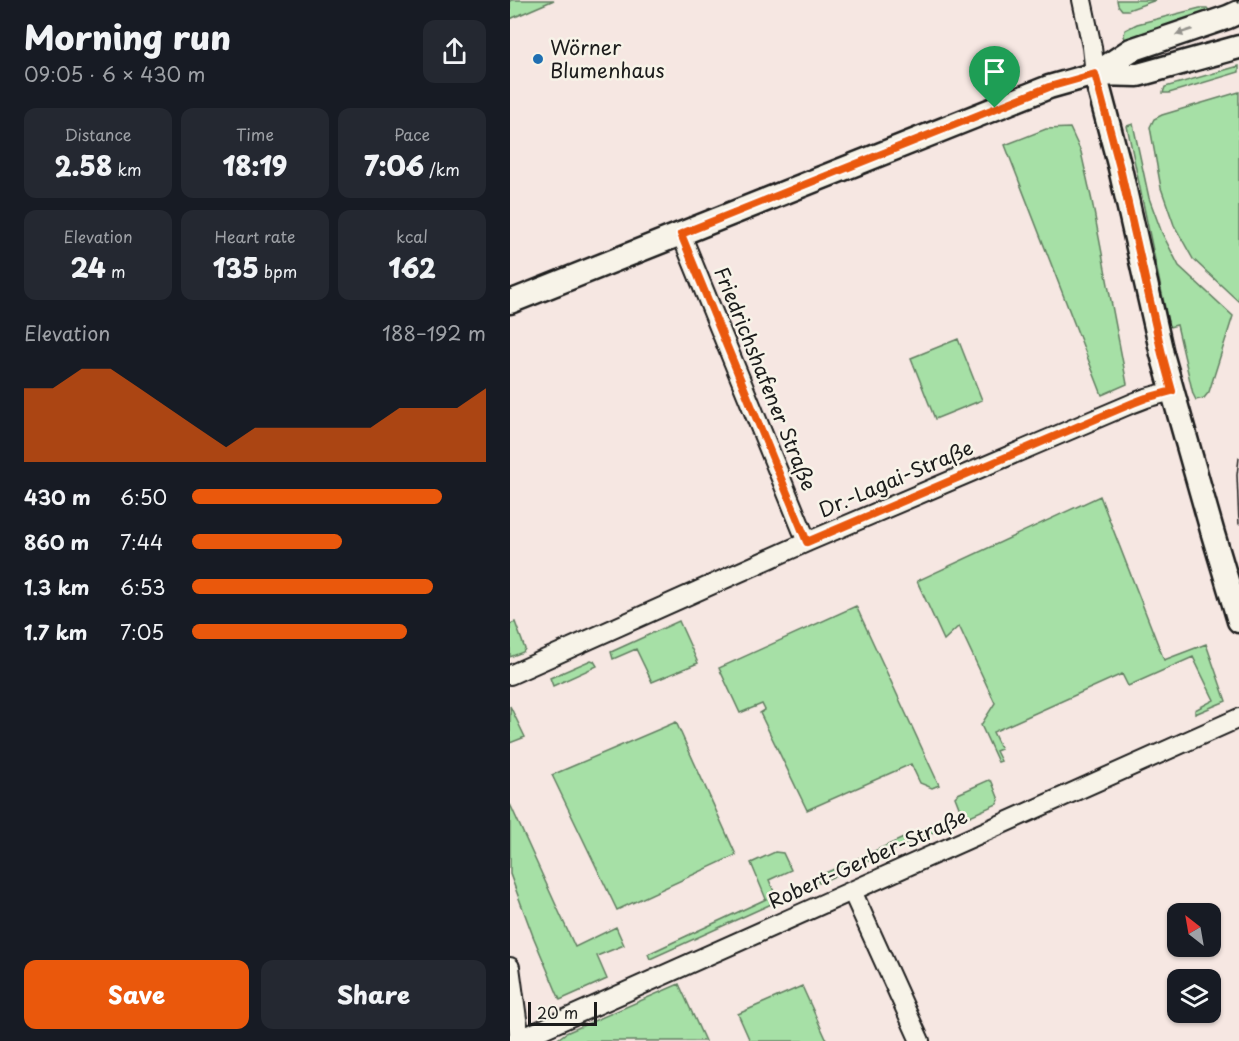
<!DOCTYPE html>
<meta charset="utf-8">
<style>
body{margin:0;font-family:"Playpen Sans",sans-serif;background:#242831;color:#f1f3f6;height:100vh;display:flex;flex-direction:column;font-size:22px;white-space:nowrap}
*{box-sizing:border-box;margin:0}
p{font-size:20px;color:#9ea1a6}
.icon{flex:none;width:33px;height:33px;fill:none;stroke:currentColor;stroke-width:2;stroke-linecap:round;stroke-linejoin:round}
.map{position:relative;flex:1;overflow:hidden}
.panel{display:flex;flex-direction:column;background:#171b24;width:510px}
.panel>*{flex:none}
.needle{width:39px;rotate:329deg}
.buttons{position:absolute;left:657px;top:903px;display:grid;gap:12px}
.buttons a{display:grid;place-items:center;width:54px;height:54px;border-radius:12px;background:#171b24;box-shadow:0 2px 4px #0004;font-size:30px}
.scale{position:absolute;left:18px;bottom:15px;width:69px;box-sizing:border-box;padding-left:6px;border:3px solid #1c1c1c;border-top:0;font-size:16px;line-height:21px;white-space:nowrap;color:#1c1c1c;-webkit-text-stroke:4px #f7f3e8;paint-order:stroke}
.pin{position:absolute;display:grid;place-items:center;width:51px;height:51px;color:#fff;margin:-62px -26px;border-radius:50% 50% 50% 0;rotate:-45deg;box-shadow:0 0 6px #0007}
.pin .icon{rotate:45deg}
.round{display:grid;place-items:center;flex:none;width:63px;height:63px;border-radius:12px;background:#242831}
.head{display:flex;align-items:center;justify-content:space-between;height:102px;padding:0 24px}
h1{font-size:33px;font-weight:800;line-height:45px}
.stats{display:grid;grid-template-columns:repeat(3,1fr);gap:9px;height:102px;padding:6px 24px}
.stats div{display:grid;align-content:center;border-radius:12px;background:#242831;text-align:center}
.stats b{font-size:26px;font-weight:800}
.stats small{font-size:16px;font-weight:400}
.stats p{font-size:16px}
.chart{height:168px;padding:12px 24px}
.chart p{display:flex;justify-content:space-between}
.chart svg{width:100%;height:108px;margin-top:6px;fill:#ea580c;opacity:.7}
.button{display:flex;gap:12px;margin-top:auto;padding:12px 24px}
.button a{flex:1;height:69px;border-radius:12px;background:#ea580c;color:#fff;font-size:24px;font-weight:800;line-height:69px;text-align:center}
.button a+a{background:#242831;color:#f1f3f6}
ul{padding:0 24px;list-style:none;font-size:20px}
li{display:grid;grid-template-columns:96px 72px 1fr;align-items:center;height:45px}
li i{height:15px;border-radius:8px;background:#ea580c}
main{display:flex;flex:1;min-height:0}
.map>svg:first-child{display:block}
</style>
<main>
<section class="panel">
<div class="head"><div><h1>Morning run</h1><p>09:05 · 6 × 430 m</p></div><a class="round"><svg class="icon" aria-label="share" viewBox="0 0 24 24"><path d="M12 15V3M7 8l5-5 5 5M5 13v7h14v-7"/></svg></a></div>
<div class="stats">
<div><p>Distance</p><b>2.58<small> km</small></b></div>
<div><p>Time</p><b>18:19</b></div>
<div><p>Pace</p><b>7:06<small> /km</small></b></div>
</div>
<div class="stats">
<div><p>Elevation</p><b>24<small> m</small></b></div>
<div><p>Heart rate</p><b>135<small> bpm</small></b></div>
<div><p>kcal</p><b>162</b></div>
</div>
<div class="chart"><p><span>Elevation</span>188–192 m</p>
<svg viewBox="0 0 160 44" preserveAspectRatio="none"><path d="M0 44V14L10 14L20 6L30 6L40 14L50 22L60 30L70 38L80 30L90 30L100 30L110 30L120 30L130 22L140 22L150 22L160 14V44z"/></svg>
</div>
<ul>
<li><b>430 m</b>6:50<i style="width:85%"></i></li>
<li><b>860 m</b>7:44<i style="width:51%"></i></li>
<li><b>1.3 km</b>6:53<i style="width:82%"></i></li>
<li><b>1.7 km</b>7:05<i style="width:73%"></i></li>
</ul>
<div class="button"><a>Save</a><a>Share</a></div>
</section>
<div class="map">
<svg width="729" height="1041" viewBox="0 0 729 1041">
<rect width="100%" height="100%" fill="#f6e7e2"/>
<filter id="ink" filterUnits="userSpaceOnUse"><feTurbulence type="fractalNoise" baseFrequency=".0167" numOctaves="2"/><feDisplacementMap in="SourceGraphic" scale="12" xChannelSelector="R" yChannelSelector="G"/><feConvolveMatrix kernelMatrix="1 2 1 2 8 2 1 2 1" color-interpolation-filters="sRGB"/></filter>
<g filter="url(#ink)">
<!-- green -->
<path fill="#a6e0a6" stroke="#617e61" stroke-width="1.5" d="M0,0H44L0,19Z
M607,0H646L618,10H612L608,5Z
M690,8H697L703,15L616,41L614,36L615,30L627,24Z
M729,66V72L659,93H653L655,87Z
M729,92V298L728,301L683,259L664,225L651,188L640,127L644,119L652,115Z
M623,124L639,198L652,233L669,266L723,316L699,392L694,398L686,400L683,394L667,325L659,327L617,126Z
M560,128L571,152L582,201L617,384L592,395L495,145L536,129Z
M448,339L472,400L425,419L401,358Z
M590,496L654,660L696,644L716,701L685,714V710L704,700L683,657L618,686L612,674L483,732L491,749L486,751L491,761L488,762L471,725L485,703L449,626L434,640L407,581Z
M346,606L429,785L422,788L410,783L401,764L297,810L250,713L255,710L252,704L230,713L209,668Z
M169,621L188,663L142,682L126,649L103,659L101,652Z
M5,622L15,649L13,652L0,657V624Z
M81,660L84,661L87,666L43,686L40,678Z
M0,706L15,737L0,743Z
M166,722L226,855L107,910L42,775Z
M479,780L482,782L489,800L487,804L309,883L306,877L436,819L438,822L452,815L445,797L448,794Z
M0,804L65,947L106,927L114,945L87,956L97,979L50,1000L23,936L0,874Z
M265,852L273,853L281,870L259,880L268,901L140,959L138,954L256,899L241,863Z
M169,984L195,1041H45L56,1033Z
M292,986L317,1041H240L228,1014Z"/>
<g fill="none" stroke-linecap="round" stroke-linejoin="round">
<!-- minor casing -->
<g stroke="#1c1c1c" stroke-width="22">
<path id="minor" d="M572,0L582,47L585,74
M171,234L297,542
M0,675L297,542L623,403L636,398L662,391
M342,891L410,1041
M0,967L10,1041
M6,1041L729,718"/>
</g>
<!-- tertiary casing -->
<g stroke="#1c1c1c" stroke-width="27">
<path id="tertiary" d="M585,74L610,168L652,354L703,534L729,621
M585,74L621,50L718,17L729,12
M0,302L539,87L585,74L628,75L729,47"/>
</g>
<!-- minor -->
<use href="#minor" stroke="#f7f3e8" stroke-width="18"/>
<!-- tertiary -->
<use href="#tertiary" stroke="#f7f3e8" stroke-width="22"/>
<!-- tram -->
<path stroke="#1c1c1c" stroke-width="1.5" d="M726,0L729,3
M729,458L727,475L729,524"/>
</g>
<!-- one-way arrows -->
<defs><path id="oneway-solid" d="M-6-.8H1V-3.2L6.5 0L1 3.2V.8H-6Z" transform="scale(1.5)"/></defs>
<use fill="#94928c" href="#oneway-solid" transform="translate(674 32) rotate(161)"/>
</g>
<g fill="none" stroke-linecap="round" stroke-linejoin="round" filter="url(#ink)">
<!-- route casing -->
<g stroke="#fff" stroke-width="12">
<path id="route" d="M585,74L610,168L652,354L662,391L636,398L623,403L297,542L171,234L539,87Z"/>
</g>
<!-- route -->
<use href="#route" stroke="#ea580c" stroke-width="8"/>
</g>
<!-- markers -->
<circle fill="#1f6fb2" stroke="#f7f3e8" stroke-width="2" cx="28" cy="59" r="6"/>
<g text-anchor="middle" stroke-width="5" stroke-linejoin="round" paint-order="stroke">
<!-- poi labels -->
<g font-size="20" fill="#1c1c1c" stroke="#f7f3e8" text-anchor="start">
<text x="40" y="55">Wörner<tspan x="40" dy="23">Blumenhaus</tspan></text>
</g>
<!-- street labels -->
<g font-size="20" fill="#1c1c1c" stroke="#f7f3e8">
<text transform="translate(255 379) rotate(68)" y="7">Friedrichshafener Straße</text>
<text transform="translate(386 479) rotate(-23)" y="7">Dr.-Lagai-Straße</text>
<text transform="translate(358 859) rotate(-24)" y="7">Robert-Gerber-Straße</text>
</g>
</g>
</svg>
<div class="buttons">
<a><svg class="needle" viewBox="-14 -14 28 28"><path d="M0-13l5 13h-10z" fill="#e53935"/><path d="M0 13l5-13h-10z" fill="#9ea1a6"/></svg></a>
<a><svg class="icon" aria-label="layers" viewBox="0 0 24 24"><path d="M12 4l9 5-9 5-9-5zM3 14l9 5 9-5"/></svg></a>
</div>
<div class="scale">20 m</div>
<div class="pin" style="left:485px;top:108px;background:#1e9e55"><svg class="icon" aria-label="arrive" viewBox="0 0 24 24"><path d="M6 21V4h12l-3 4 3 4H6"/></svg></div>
</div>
</main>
